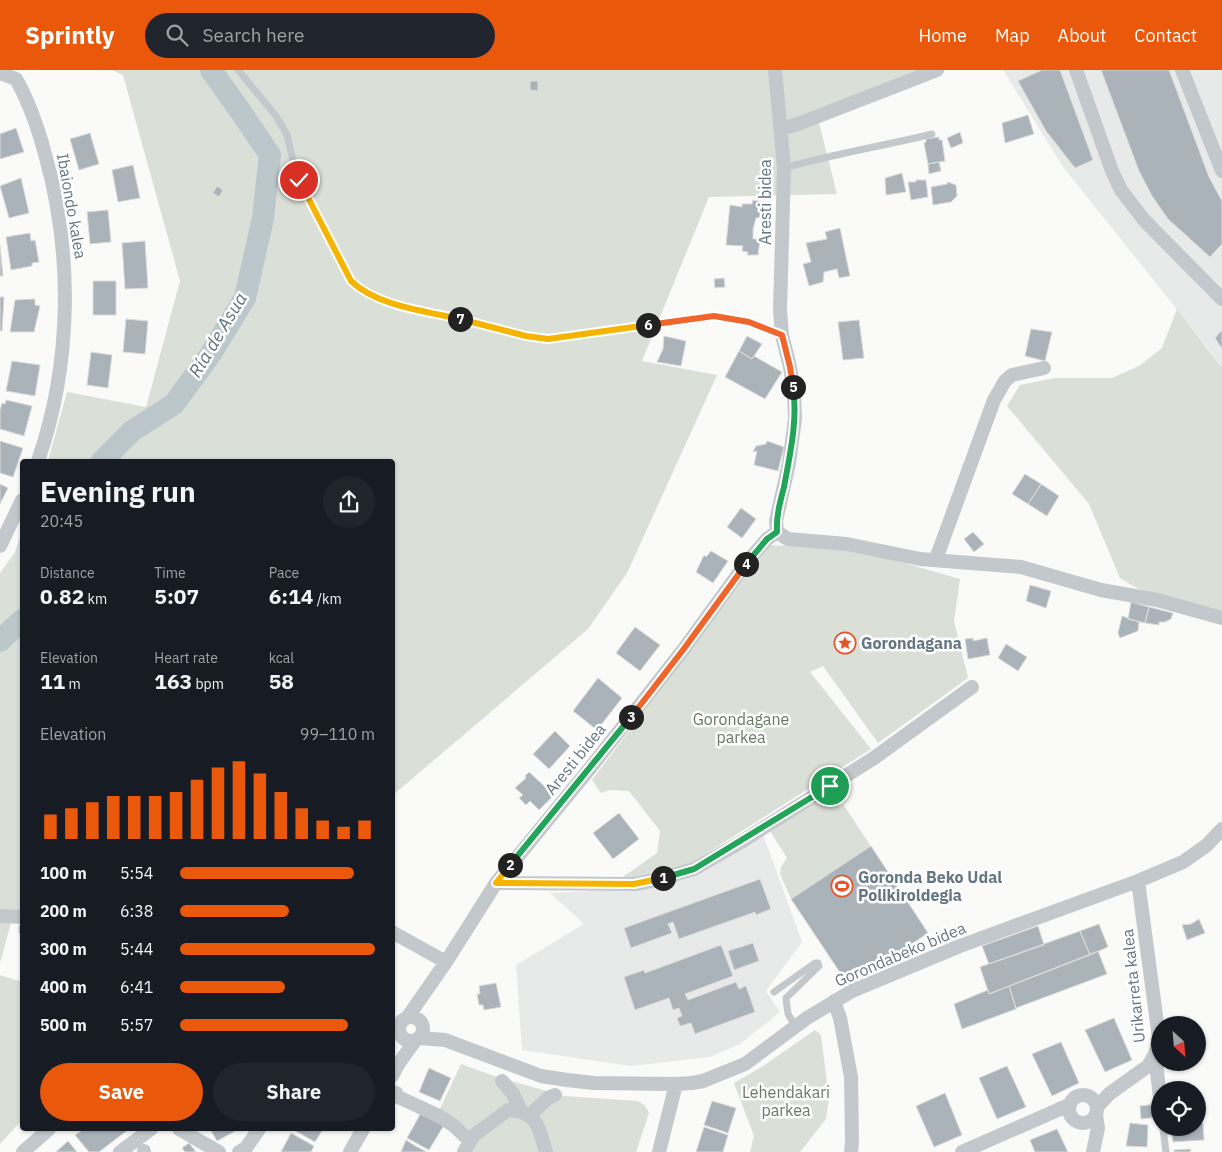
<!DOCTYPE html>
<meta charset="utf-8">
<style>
body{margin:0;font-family:"IBM Plex Sans",sans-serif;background:#20242c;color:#f1f3f6;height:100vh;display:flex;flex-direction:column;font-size:19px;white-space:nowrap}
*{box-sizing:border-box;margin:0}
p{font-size:16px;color:#9ea1a6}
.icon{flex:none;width:28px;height:28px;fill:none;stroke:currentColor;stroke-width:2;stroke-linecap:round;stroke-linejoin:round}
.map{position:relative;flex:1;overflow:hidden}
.details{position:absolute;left:20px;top:389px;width:375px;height:672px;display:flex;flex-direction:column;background:#171b24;border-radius:5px;box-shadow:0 1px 4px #0004}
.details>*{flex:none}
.needle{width:32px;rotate:154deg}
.fabs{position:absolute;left:1151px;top:946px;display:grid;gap:10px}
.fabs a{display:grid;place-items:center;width:55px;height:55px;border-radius:50%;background:#171b24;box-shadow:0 1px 4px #0004;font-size:25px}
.pin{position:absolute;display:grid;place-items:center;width:42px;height:42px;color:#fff;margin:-21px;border:2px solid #fff;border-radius:50%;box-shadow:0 1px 5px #0007}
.km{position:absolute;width:25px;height:25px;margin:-12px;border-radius:50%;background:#222;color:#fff;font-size:14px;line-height:25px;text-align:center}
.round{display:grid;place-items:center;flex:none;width:52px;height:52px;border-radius:26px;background:#20242c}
.headline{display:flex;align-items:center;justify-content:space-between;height:85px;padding:0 20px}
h1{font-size:28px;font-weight:700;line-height:38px}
.metrics{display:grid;grid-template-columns:repeat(3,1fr);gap:8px;height:85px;padding:5px 20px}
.metrics div{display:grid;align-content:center}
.metrics b{font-size:21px;font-weight:700}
.metrics small{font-size:14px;font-weight:400}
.metrics p{font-size:14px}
.chart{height:140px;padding:10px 20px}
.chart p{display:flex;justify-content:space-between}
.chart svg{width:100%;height:90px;margin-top:5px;stroke:#ea580c;stroke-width:6}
.primary-button{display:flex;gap:10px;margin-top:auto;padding:10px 20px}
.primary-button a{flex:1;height:58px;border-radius:30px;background:#ea580c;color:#fff;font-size:20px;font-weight:700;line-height:58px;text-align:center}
.primary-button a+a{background:#20242c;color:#f1f3f6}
ul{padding:0 20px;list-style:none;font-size:16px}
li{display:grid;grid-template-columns:80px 60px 1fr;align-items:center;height:38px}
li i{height:12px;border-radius:6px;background:#ea580c}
header{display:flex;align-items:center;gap:30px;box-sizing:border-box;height:70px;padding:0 25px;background:#ea580c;color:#fff}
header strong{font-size:24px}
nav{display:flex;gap:28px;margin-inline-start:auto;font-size:18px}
.search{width:350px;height:45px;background:#20242c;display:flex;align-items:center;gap:12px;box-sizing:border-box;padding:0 18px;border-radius:28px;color:#9ea1a6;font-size:19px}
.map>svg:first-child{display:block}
</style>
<header>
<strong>Sprintly</strong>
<div class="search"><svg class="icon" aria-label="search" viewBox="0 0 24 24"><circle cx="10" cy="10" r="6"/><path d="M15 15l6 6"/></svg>Search here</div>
<nav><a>Home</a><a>Map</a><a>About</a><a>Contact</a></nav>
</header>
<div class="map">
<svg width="1222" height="1082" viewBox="0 0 1222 1082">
<rect width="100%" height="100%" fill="#fafaf8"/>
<!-- built -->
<path fill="#e8e9e9" d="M1003,0H1222V298L1207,277L1063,97Z
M763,764L802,872L766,921L780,942L740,974L710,987L631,996L522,980L516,895L584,854L550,823L635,819Z"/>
<!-- green -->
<path fill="#dadfd7" d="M112,0H920L816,41L837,124L709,127L642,291L717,305L627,503L588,559L393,725L392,391H48L67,322L146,337L180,211L123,5Z
M1177,239L1222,298V549L1157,530L1120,508L1089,434L1007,336L1020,315L1055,308H1112L1139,296L1162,278Z
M22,462V853H11L0,893V503L15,482Z
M769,475L856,479L960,509L954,551L968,608L878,673L823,596L810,602L871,679L690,794L645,808L623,807L657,783L660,761L629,721L610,720L601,723L592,710Z
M829,721L840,737L843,734L928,863L849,916L791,829L780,804L781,797L787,788L770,761Z
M0,905L22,912V1050L0,1074Z
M815,960L821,965L829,1028L826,1049L800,1082H750L754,1066L734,1013L763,996Z
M461,994L494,1006L564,1026L637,1031C644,1034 646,1036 649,1043L636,1082H464L473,1066L437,1045Z"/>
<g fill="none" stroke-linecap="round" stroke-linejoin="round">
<!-- river -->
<path stroke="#bbc7cb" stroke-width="22" d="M102,391L132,361L174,334L210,285L245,228L263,148L270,85L241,42L211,0
M0,571L22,550"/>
</g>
<!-- building -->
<path fill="#aab3b9" stroke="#dcdcda" d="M1042,0H1060L1093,90L1075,98L1046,61L1018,11Z
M1101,0H1169L1209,107L1222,131V174L1210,187L1168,149L1152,126L1139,101Z
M530,11H538V21L530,20Z
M1028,45L1034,64L1005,73L1002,53Z
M16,58L24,82L0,89V64Z
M960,62L963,73L951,78L947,68Z
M90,63L99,94L79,100L70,69Z
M939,67V70H942L945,91L928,94L924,73L926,72V69Z
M939,92L941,101L929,104L928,94Z
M133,95L140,128L118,132L112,100Z
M902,103L906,122L886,125L885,108Z
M21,108L29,143L9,148L0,116Z
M916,110H926L928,127L911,130L908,112H916Z
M948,112L956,115L957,126L951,132L933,135L931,117L947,114Z
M217,116L223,120L219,127L213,123Z
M753,130L764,132L762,147L756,148L753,159V169H760L758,185H747L748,182L742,181L743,176L726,175L730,135L742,137V134H752Z
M108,140L111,172L90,174L87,142Z
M840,158L850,206L839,208L837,199L824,202L823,212L809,216L803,194L811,192L806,173L827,169L825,162Z
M30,163L31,171L35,170L39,192L32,193V196L11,200L6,167Z
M145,171L148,218L125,219L122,173Z
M0,175L3,206H0Z
M724,208L725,217L715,218L714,209Z
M93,211H116V245H93Z
M0,227H4L2,261H0Z
M35,229V235L40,236L34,262H10L15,230Z
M126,249L148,251L145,284L123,282Z
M859,250L864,288L843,290L838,252Z
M1031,259L1052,262L1045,291L1025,286Z
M1222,260V279L1215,268Z
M664,266L686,271L681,296L657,292L663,279Z
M747,266L762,274L752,289L739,281Z
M739,281L752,289L754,286L782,302L765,329L725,307Z
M91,282L112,285L108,318L87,315Z
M12,291L40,295L35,326L6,321Z
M6,330L32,336L24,366L0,359V340L2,333L5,334Z
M0,371L23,378L13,407L0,403Z
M767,371L784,377L778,401L754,395L757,381L753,382L756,376L766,374Z
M1025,404L1041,414L1028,434L1012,424Z
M0,414L8,418L0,434Z
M1041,414L1059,426L1047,446L1028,434Z
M741,438L756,449L742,468L727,457Z
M973,462L984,474L974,482L964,469Z
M711,481L728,491L713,513L696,502L704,485L706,487Z
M1030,515L1051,521L1046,538L1026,531Z
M1131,532L1149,537L1145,553L1128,549Z
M1149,537L1173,543L1171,549L1165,552H1159V555L1145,553Z
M1122,546L1139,552L1138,561L1120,568L1118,563Z
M635,557L660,575L640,601L616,583Z
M973,568V571L987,568L990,585L968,589L965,569Z
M1006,574L1027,587L1018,601L998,588Z
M598,608L622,628L597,660L573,641Z
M555,661L570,676L549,699L533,684Z
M529,702L554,725L539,740L530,731L526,735L519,728L523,725L515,718L526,708L525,706Z
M619,743L639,769L613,789L593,763Z
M871,776L928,863L849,916L791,829Z
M760,809L771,839L756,845L755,842L679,869L673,852L668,854L672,863L631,878L624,858Z
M1199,849L1205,863L1187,870L1182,855L1191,854Z
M1099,854L1108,877L1090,885L1080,861Z
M19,856H22V864L19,863Z
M1038,856L1044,875L989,894L982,876Z
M1080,861L1090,885L989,924L980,897Z
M753,873L759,891L734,900L728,881Z
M721,875L733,906L685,924L688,930L736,912L739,919L746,916L755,942L695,964L691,953L680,956L677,948L682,946L679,938L673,940L669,928L635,940L624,907L644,900L645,903Z
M1098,881L1107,904L1016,938L1009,916Z
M496,913L501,937L484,940L483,935H479L477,924H480L479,916Z
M1009,916L1016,939L962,959L954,934L988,920L989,924Z
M1114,948L1132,990L1105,1002L1085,960Z
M1061,972L1079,1013L1052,1026L1032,984Z
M1007,996L1026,1037L997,1049L979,1008Z
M429,998L451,1008L440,1031L419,1022Z
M945,1023L962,1065L934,1077L916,1036Z
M712,1031L736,1038L728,1063L704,1055Z
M1156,1034L1157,1047L1141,1049L1140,1036Z
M421,1043L444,1055L429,1080L407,1068Z
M1130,1053L1148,1055L1147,1077L1126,1076Z
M1198,1053H1203L1204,1070L1173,1072L1171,1058H1198Z
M704,1057L728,1065L723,1082H696Z
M84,1059H129L99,1082H89L75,1065Z
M210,1059H239L217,1071Z
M295,1059H323L315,1072L294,1060Z
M1057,1059L1068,1082H1035L1030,1070Z
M291,1063L314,1076L311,1082H281Z
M406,1070L417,1077L427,1082H401Z
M68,1071L77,1082H56Z
M189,1073L196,1082H185L182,1078Z
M1191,1079L1190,1082H1174V1080Z"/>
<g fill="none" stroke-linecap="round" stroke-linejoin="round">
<!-- lane -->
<path stroke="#c3c8cc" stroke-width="7" d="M238,0L276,46L287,65L296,104L351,211L360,220L378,229L526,266L548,269L690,248L714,246L733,248L749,252L782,265
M784,98C833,84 883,76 932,64
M774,922L815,893H818L819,896L786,928L788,944L796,957
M1163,1058L1166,1082"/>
<!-- street -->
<path stroke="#c3c8cc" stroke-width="14" d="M775,0L784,98L780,240L782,265L790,297L794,322L795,349L789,393L776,451L777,462
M1076,0L1112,101L1121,120L1144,150L1222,229
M1182,0L1222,101
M0,3L16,9C29,32 38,58 45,84C73,183 72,293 38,391
M781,59L798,54L937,0
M777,462L788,469L847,474L920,489L1021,497L1101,520L1157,530L1222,548
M0,476L22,430
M936,489L994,330L1005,311L1012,305L1044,298
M496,813L635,814L656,810L694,799L741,772L874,688L972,617
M0,846L22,847
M392,862L446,892
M834,931L840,948L851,1007L852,1072L851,1082
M399 959a12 12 0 1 1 24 0a12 12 0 1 1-24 0Z
M407,948L446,892L496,813L591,697L683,580L747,492L767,469L777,462
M420,968L445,970L541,1006L567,1010L594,1013L676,1014L692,1013L703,1011L745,994L807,948L852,921L960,876L1138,811L1183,792L1207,775L1222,759
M1155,984L1160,1028
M392,1006L399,993L415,971
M502,1011L513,1024L521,1041
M392,1022L396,1023V1026L437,1045L453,1055L470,1071
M1069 1039a14 14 0 1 1 28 0a14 14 0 1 1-28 0Z
M1097,1037L1109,1024L1148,996L1155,984L1159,968L1138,811
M530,1045L548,1028L555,1025
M179,1059L219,1082
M144,1081V1082
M23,1082L49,1059
M120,1082L151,1059
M239,1082L246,1078L259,1059
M350,1082L363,1059
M464,1082L473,1066L508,1040C539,1042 538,1057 546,1082
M659,1082L676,1014
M962,1082L1069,1035
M1093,1082L1098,1058L1096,1045"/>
</g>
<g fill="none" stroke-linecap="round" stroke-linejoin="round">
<!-- split-1 casing -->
<g stroke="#fff" stroke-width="10">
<path id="split-1" d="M663,808L694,799L830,716"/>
</g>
<!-- split-2 casing -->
<g stroke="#fff" stroke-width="10">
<path id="split-2" d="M510,795L496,813L634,814L663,808"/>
</g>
<!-- split-3 casing -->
<g stroke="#fff" stroke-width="10">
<path id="split-3" d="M510,795L631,647"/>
</g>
<!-- split-4 casing -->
<g stroke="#fff" stroke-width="10">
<path id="split-4" d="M631,647L683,580L746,494"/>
</g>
<!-- split-5 casing -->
<g stroke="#fff" stroke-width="10">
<path id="split-5" d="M746,494L767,469L777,462C776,447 780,432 784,417C790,384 798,350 793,317"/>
</g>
<!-- split-6 casing -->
<g stroke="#fff" stroke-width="10">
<path id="split-6" d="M648,255L714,246L749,252L782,265L790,297L793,317"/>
</g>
<!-- split-7 casing -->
<g stroke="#fff" stroke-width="10">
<path id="split-7" d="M460,249L526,266L548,269L648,255"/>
</g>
<!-- split-8 casing -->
<g stroke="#fff" stroke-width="10">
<path id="split-8" d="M299,110L351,211C377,236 425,241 460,249"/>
</g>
<!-- split-1 -->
<use href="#split-1" stroke="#22a559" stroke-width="6"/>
<!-- split-2 -->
<use href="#split-2" stroke="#f5b400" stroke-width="6"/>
<!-- split-3 -->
<use href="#split-3" stroke="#22a559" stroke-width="6"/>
<!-- split-4 -->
<use href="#split-4" stroke="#f0652b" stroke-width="6"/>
<!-- split-5 -->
<use href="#split-5" stroke="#22a559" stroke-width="6"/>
<!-- split-6 -->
<use href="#split-6" stroke="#f0652b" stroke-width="6"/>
<!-- split-7 -->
<use href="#split-7" stroke="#f5b400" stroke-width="6"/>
<!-- split-8 -->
<use href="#split-8" stroke="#f5b400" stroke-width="6"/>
</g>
<!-- icons -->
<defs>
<g id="sight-ring" transform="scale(1.125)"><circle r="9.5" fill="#fff" stroke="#e4572e" stroke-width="1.5"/><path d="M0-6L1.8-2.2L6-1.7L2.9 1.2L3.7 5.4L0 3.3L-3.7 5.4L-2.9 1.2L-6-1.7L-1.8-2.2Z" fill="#e4572e"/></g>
<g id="stadium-ring" transform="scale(1.125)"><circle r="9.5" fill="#fff" stroke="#e4572e" stroke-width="1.5"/><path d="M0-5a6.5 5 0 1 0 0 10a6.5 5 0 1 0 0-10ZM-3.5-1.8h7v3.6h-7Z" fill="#e4572e"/></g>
</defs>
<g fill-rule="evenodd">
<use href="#sight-ring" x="845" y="573"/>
<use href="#stadium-ring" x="842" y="816"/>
</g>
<g text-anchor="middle" stroke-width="5" stroke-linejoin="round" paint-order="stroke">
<!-- street labels -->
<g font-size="16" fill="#657683" stroke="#fff">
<text transform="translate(765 132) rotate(-90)" y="6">Aresti bidea</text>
<text transform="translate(72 136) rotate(80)" y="6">Ibaiondo kalea</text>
<text transform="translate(575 689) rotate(-51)" y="6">Aresti bidea</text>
<text transform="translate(900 884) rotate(-23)" y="6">Gorondabeko bidea</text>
<text transform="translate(1133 916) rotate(-96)" y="6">Urikarreta kalea</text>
</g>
<!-- poi labels -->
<g font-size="16" font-weight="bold" fill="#657683" stroke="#fff" text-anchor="start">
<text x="861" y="579">Gorondagana</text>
<text x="858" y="813">Goronda Beko Udal<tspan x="858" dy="18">Polikiroldegia</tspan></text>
</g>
<!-- park labels -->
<g font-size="16" fill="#687a64" stroke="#fff">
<text x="741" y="655">Gorondagane<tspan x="741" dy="18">parkea</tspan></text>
<text x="786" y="1028">Lehendakari<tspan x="786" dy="18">parkea</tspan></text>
</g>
<!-- water labels -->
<g font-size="18" font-style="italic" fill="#60757c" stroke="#fff">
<text transform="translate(218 265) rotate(-59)" y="6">Ría de Asua</text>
</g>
</g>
</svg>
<div class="fabs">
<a><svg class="needle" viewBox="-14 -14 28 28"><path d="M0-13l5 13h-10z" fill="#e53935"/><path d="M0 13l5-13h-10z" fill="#9ea1a6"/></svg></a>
<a><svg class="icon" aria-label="locate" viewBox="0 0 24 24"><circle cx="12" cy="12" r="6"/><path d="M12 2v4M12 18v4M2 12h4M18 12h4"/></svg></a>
</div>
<div class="pin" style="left:830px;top:716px;background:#1e9e55"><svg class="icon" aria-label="arrive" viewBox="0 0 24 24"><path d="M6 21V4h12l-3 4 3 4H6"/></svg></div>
<div class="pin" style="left:299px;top:110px;background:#d93025"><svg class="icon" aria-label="check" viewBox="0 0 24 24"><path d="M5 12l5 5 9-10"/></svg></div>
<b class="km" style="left:663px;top:808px">1</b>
<b class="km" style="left:510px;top:795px">2</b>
<b class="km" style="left:631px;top:647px">3</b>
<b class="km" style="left:746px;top:494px">4</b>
<b class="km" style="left:793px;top:317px">5</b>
<b class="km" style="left:648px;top:255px">6</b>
<b class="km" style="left:460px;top:249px">7</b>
<section class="details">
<div class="headline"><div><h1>Evening run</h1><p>20:45</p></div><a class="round"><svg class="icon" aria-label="share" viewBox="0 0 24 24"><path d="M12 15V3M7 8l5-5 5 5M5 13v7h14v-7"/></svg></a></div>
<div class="metrics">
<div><p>Distance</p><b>0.82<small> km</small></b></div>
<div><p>Time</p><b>5:07</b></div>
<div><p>Pace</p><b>6:14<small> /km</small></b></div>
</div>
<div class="metrics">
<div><p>Elevation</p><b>11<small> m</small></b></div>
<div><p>Heart rate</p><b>163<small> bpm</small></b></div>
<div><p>kcal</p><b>58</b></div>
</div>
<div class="chart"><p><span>Elevation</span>99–110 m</p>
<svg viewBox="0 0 160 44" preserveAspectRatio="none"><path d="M5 44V32M15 44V29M25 44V26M35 44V23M45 44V23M55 44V23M65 44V21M75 44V15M85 44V9M95 44V6M105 44V12M115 44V21M125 44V29M135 44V35M145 44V38M155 44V35"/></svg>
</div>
<ul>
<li><b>100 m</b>5:54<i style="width:89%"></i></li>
<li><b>200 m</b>6:38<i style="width:56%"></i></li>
<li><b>300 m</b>5:44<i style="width:100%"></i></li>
<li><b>400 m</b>6:41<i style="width:54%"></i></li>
<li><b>500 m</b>5:57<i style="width:86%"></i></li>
</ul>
<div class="primary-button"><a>Save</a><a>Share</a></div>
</section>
</div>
